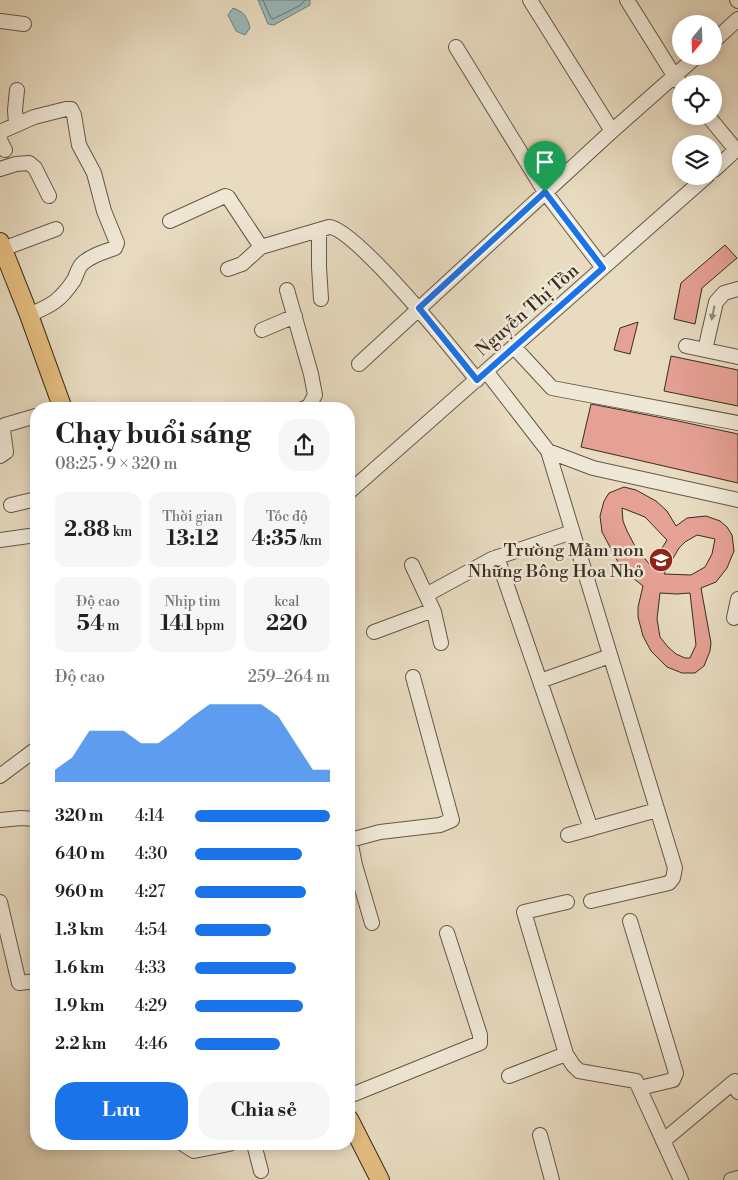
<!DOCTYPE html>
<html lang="vi">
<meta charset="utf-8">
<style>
body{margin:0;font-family:"Libre Bodoni",serif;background:#f6f6f6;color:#202124;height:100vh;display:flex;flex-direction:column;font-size:19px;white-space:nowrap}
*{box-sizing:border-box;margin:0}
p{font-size:16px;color:#757577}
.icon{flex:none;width:28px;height:28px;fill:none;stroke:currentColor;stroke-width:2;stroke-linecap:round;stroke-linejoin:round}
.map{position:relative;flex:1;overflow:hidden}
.side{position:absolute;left:30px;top:402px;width:325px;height:748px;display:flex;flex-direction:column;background:#fff;border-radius:20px;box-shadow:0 2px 12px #0003}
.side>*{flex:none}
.needle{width:32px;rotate:199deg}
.controls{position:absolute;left:672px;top:15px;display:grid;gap:10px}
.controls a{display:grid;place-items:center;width:50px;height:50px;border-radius:50%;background:#fff;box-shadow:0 2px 12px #0003;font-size:25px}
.pin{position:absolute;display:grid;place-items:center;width:42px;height:42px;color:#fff;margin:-51px -21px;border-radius:50% 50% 50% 0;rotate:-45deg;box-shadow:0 0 5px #0007}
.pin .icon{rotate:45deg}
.round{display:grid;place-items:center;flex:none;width:52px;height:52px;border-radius:20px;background:#f6f6f6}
.summary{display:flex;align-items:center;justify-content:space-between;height:85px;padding:0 25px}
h1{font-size:28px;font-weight:700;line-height:38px}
.figures{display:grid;grid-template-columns:repeat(3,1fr);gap:8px;height:85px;padding:5px 25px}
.figures div{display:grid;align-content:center;border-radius:12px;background:#f6f6f6;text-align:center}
.figures b{font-size:21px;font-weight:700}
.figures small{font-size:14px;font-weight:400}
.figures p{font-size:14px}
.chart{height:140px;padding:10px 25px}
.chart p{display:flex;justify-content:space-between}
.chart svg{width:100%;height:90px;margin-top:5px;fill:#1a73e8;opacity:.7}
.primary-button{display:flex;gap:10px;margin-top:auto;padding:10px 25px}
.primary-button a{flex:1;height:58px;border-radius:20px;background:#1a73e8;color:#fff;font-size:20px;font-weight:700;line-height:58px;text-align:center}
.primary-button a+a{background:#f6f6f6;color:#202124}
ul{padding:0 25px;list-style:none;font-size:16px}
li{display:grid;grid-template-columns:80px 60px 1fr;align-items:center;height:38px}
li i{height:12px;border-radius:6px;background:#1a73e8}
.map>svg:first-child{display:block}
</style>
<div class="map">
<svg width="738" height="1180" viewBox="0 0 738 1180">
<rect width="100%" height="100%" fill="#e8dbc0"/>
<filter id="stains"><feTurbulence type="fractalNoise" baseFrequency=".004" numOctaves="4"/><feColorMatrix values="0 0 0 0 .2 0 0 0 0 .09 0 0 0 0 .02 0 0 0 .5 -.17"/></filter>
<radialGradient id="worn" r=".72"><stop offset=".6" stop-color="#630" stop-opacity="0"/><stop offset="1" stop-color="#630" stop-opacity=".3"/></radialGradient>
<!-- water -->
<path fill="#99b9ba" stroke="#72817c" d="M258,0H310V5L274,25L268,24Z
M233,8C244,12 247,16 250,28L245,35L236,31L228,15Z"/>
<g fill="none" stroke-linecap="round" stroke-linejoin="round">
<!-- shore -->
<path stroke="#68736d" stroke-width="1" d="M263,0L271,18L273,19L301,5L305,0"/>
</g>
<!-- building -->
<path fill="#e6a195" stroke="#372d20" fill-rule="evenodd" d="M725,245L737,258L702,288L695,324L674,319L681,283Z
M638,322L630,354L614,350L620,328Z
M671,356L738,370V406L664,391Z
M591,404L678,421L738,434V483L581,447Z
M624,487L636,490L656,501L667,511L676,526L687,518L706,516L720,521L727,527L732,535L734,551L727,568L716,582L701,588L711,643L710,651L704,666L695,673H682L667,667L651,651L643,636L638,617V607L643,586L633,578L618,562L602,532L600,516L604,501L609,493ZM622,508L645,517L667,540L651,566L636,548L627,531L623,521ZM697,535L715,539L712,554L705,567L691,575L664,574L679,548L685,542ZM660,593L677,594L690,593L696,645L690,658H685L676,654L668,647L660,637L657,619Z"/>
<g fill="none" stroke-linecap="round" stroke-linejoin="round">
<!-- minor casing -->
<g stroke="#635848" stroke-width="16">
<path id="minor" d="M530,0L612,131
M627,0L675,77L681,84
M737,0L738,1
M0,21L24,24
M714,41L738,19
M456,47L545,192L603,268
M708,116L736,150
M16,125L15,110L17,90
M0,132L34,117L66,109H71L74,115L79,145L94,173L104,211L117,243L115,248C104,252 92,255 83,263C78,267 77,274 74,280C60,301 52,305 29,315
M0,140L5,150
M0,169L16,164L29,163L35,168L49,196
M714,170L738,148
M170,221L225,196L228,197L261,247L329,227C355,227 457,355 477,380
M319,231V267L321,299
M0,250L56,229
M228,269L242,264L261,247
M287,290L311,374L315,395L309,406L303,409
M262,330L295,316
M686,346L738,357
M514,347L552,388L738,423
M705,350L716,302L724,293L738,289
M359,364L612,131L697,56
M486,371L548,451L675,868L673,878L669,883L591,901
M548,451L593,468L738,500
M0,456L6,452L3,430L5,425L36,416
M349,492L707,176
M11,505L36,499
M0,540L36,535
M497,557L591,829
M412,565L434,612L441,643
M426,595L492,559L572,532
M734,618L738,599
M374,632L433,610
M540,681L610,656
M0,776L36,749
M0,820L21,818L36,819
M568,835L657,810
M0,902L19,983L36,981
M567,902L524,912L566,1054L573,1065L579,1071L636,1081L681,1180
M630,921L676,1073L673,1080L640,1088
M372,923L355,865L350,840L380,832L440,825L452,820L413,677
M509,1076L566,1054
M349,1096L480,1043V1035L447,933
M540,1135L552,1180
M663,1141L735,1081L738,1092
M183,1144L194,1151L229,1144
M254,1144L261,1171
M731,1180L738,1178"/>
</g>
<!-- major casing -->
<g stroke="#372d20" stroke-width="20">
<path id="major" d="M0,242L29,315L63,409
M349,1119L380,1180"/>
</g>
<!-- minor -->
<use href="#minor" stroke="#f0e8d6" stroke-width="14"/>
<!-- major -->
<use href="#major" stroke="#e4be80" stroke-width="18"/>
</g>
<!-- one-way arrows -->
<defs><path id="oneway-solid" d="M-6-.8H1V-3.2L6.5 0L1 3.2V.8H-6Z" transform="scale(1.25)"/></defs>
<use fill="#948a7b" href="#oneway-solid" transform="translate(713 313) rotate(102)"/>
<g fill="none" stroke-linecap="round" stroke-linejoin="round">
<!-- route casing -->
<g stroke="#fff" stroke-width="10">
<path id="route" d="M545,192L603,268L477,380L419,308Z"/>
</g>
<!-- route -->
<use href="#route" stroke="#1a73e8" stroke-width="6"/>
</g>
<!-- icons -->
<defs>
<g id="school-disc" transform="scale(1.25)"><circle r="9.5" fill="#8f2418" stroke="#f0e8d6"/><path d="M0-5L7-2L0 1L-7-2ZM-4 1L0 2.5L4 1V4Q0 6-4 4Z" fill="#fff"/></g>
</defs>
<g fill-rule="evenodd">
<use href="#school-disc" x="661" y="560"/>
</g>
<g text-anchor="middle" stroke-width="5" stroke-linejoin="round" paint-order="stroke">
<!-- street labels -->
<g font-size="18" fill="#372d20" stroke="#f0e8d6">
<text transform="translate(527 310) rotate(-41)" y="6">Nguyễn Thị Tồn</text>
</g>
<!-- poi labels -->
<g font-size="18" fill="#372d20" stroke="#f0e8d6" text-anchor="end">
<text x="644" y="556">Trường Mầm non<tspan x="644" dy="21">Những Bông Hoa Nhỏ</tspan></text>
</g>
</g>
<rect width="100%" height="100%" filter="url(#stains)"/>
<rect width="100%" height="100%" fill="url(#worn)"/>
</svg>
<div class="controls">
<a><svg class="needle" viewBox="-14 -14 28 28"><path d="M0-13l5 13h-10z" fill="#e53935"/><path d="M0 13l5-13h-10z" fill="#757577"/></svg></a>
<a><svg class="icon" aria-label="locate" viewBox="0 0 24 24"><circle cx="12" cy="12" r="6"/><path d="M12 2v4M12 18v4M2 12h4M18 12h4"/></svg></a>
<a><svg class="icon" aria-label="layers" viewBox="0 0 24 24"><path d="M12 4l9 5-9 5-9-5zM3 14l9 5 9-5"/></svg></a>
</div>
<div class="pin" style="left:545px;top:192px;background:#1e9e55"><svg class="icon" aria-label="arrive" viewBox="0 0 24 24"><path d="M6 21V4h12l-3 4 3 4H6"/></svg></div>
<section class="side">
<div class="summary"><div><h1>Chạy buổi sáng</h1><p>08:25 · 9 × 320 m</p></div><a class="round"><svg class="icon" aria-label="share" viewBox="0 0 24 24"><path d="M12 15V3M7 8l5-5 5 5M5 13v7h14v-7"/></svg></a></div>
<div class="figures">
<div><b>2.88<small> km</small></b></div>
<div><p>Thời gian</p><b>13:12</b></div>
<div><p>Tốc độ</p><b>4:35<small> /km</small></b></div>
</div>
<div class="figures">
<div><p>Độ cao</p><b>54<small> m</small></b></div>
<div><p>Nhịp tim</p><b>141<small> bpm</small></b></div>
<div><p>kcal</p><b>220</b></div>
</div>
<div class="chart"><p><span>Độ cao</span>259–264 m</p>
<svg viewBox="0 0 160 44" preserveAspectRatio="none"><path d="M0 44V38L10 32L20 19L30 19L40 19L50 25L60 25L70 19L80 12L90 6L100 6L110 6L120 6L130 12L140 25L150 38L160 38V44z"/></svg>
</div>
<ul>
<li><b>320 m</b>4:14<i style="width:100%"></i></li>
<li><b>640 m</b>4:30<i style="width:79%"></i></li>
<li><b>960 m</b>4:27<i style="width:82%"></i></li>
<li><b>1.3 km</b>4:54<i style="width:56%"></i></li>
<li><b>1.6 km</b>4:33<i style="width:75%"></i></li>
<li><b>1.9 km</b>4:29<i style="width:80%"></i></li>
<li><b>2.2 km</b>4:46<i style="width:63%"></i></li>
</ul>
<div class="primary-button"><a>Lưu</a><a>Chia sẻ</a></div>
</section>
</div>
